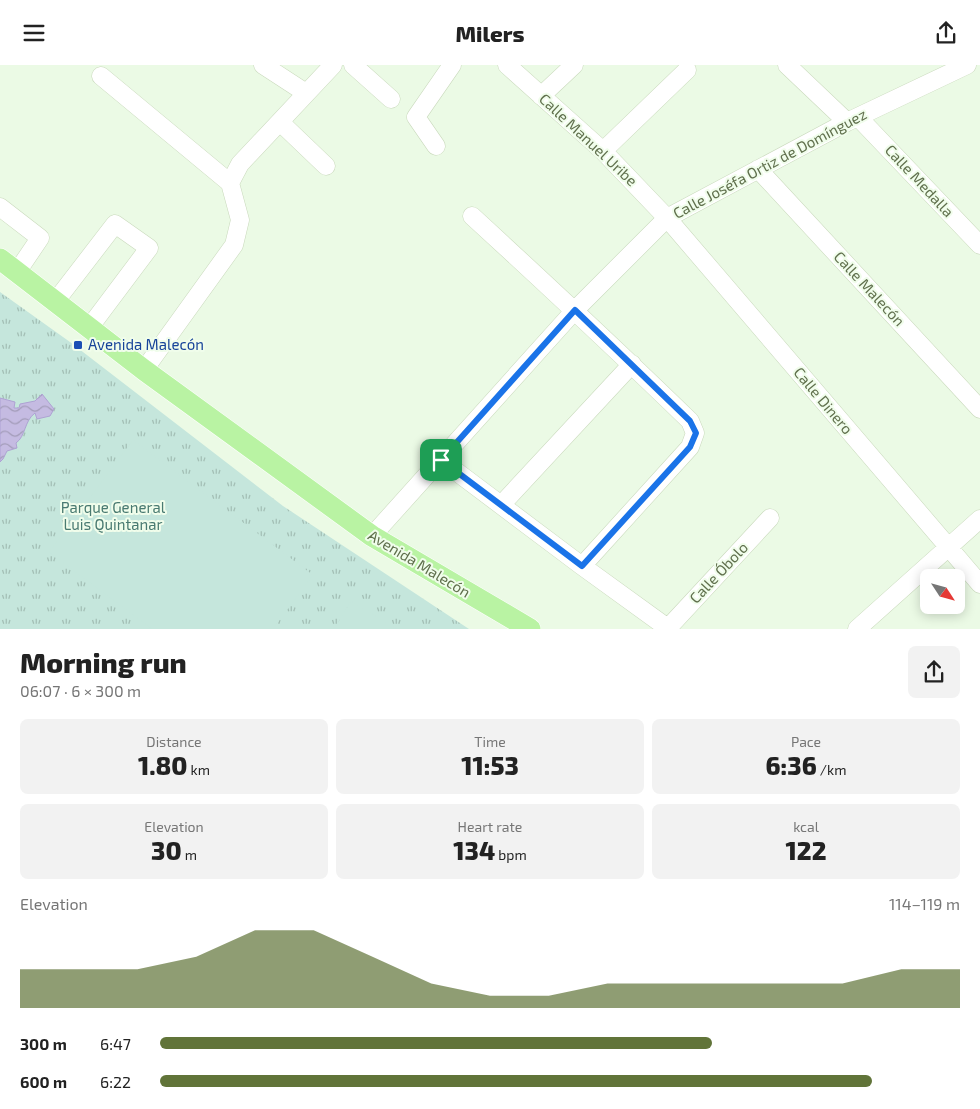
<!DOCTYPE html>
<meta charset="utf-8">
<style>
body{margin:0;font-family:"Exo 2",sans-serif;background:#f2f2f2;color:#222;height:100vh;display:flex;flex-direction:column;font-size:19px;white-space:nowrap}
*{box-sizing:border-box;margin:0}
p{font-size:16px;color:#767676}
.icon{flex:none;width:28px;height:28px;fill:none;stroke:currentColor;stroke-width:2;stroke-linecap:round;stroke-linejoin:round}
.map{position:relative;height:564px;overflow:hidden}
.details{display:flex;flex-direction:column;background:#fff;flex:1}
.details>*{flex:none}
.needle{width:32px;rotate:126deg}
.buttons{position:absolute;left:920px;top:504px;display:grid;gap:10px}
.buttons a{display:grid;place-items:center;width:45px;height:45px;border-radius:8px;background:#fff;box-shadow:0 2px 12px #0003;font-size:25px}
.pin{position:absolute;display:grid;place-items:center;width:42px;height:42px;color:#fff;margin:-21px;border-radius:10px;box-shadow:0 2px 8px #0006}
.round{display:grid;place-items:center;flex:none;width:52px;height:52px;border-radius:8px;background:#f2f2f2}
.overview{display:flex;align-items:center;justify-content:space-between;height:85px;padding:0 20px}
h1{font-size:28px;font-weight:800;line-height:38px}
.stats{display:grid;grid-template-columns:repeat(3,1fr);gap:8px;height:85px;padding:5px 20px}
.stats div{display:grid;align-content:center;border-radius:8px;background:#f2f2f2;text-align:center}
.stats b{font-size:25px;font-weight:800}
.stats small{font-size:14px;font-weight:400}
.stats p{font-size:14px}
.chart{height:140px;padding:10px 20px}
.chart p{display:flex;justify-content:space-between}
.chart svg{width:100%;height:90px;margin-top:5px;fill:#617439;opacity:.7}
ul{padding:0 20px;list-style:none;font-size:16px}
li{display:grid;grid-template-columns:80px 60px 1fr;align-items:center;height:38px}
li i{height:12px;border-radius:6px;background:#617439}
header{display:flex;justify-content:space-between;align-items:center;height:65px;padding:0 20px;background:#fff;font-size:22px;font-weight:800}
.map>svg:first-child{display:block}
</style>
<header><svg class="icon" aria-label="menu" viewBox="0 0 24 24"><path d="M4 6h16M4 12h16M4 18h16"/></svg>Milers<svg class="icon" aria-label="share" viewBox="0 0 24 24"><path d="M12 15V3M7 8l5-5 5 5M5 13v7h14v-7"/></svg></header>
<div class="map">
<svg width="980" height="564" viewBox="0 0 980 564">
<defs>
<pattern id="grass-tufts" width="24" height="20" patternUnits="userSpaceOnUse" patternTransform="scale(1.25)"><rect width="24" height="20" fill="#c5e6dc"/><path d="M3 7l-1-3M5 7V3M7 7l1-3M15 17l-1-3M17 17v-4M19 17l1-3" fill="none" stroke="#a3bfb5"/></pattern>
<pattern id="water-waves" width="16" height="10" patternUnits="userSpaceOnUse" patternTransform="scale(1.25)"><rect width="16" height="10" fill="#c5bbe2"/><path d="M0 5q4-4 8 0t8 0" fill="none" stroke="#a39cb9"/></pattern>
</defs>
<rect width="100%" height="100%" fill="#ebfae5"/>
<!-- grass -->
<path fill="url(#grass-tufts)" d="M0,227L70,277L283,441L469,564H0Z"/>
<!-- pitch -->
<path fill="#c5e6dc" d="M133,375L313,510L273,564H152L49,487Z
M351,536L397,564H334Z"/>
<!-- water -->
<path fill="url(#water-waves)" stroke="#aea2d3" d="M42,329L54,344L50,351L37,354L35,348C24,356 26,371 16,378L17,383L7,386L3,394L0,397V333L15,337L14,343H19L20,339L35,336Z"/>
<g fill="none" stroke-linecap="round" stroke-linejoin="round">
<!-- minor casing -->
<g stroke="#c9d9bc" stroke-width="19">
<path id="minor" d="M263,0L306,28
M353,0L391,34
M507,0L603,86L667,153L980,519
M787,0L847,57
M101,11L230,118
M541,31L574,0
M858,52L980,180
M280,57L326,101
M436,81L416,52L452,0
M603,86L687,5
M758,104L980,344
M0,142L40,173L17,207
M472,151C546,219 619,287 690,356L695,368L690,382L582,501
M55,237L115,159L149,183L89,263
M144,305L234,180L240,155L230,118L240,99L333,0
M441,395L582,501L669,564
M502,439L632,299
M372,471L575,245L667,153L847,57L967,0
M668,563L770,453
M857,564L980,454"/>
</g>
<!-- major casing -->
<g stroke="#fff" stroke-width="22">
<path id="major" d="M0,194L144,305L372,471L530,564"/>
</g>
<!-- minor -->
<use href="#minor" stroke="#fff" stroke-width="18"/>
<!-- major -->
<use href="#major" stroke="#b9f3a3" stroke-width="21"/>
</g>
<g fill="none" stroke-linecap="round" stroke-linejoin="round">
<!-- route casing -->
<g stroke="#fff" stroke-width="10">
<path id="route" d="M575,245L690,356L696,368L690,382L582,501L441,395Z"/>
</g>
<!-- route -->
<use href="#route" stroke="#1a73e8" stroke-width="6"/>
</g>
<!-- markers -->
<rect fill="#1a4fb4" stroke="#f0fdeb" stroke-width="2" x="73" y="275" width="10" height="10" rx="2.5"/>
<g text-anchor="middle" stroke-width="4" stroke-linejoin="round" paint-order="stroke">
<!-- street labels -->
<g font-size="15" fill="#60704d" stroke="#f0fdeb">
<text transform="translate(588 75) rotate(43)" y="5">Calle Manuel Uribe</text>
<text transform="translate(770 99) rotate(-28)" y="5">Calle Joséfa Ortiz de Domínguez</text>
<text transform="translate(919 116) rotate(47)" y="5">Calle Medalla</text>
<text transform="translate(869 224) rotate(47)" y="5">Calle Malecón</text>
<text transform="translate(823 336) rotate(50)" y="5">Calle Dinero</text>
<text transform="translate(419 499) rotate(31)" y="5">Avenida Malecón</text>
<text transform="translate(719 508) rotate(-47)" y="5">Calle Óbolo</text>
</g>
<!-- transit labels -->
<g font-size="15" fill="#164399" stroke="#f0fdeb" text-anchor="start">
<text x="88" y="285">Avenida Malecón</text>
</g>
<!-- park labels -->
<g font-size="15" fill="#497a71" stroke="#f0fdeb">
<text x="113" y="448">Parque General<tspan x="113" dy="17">Luis Quintanar</tspan></text>
</g>
</g>
</svg>
<div class="buttons">
<a><svg class="needle" viewBox="-14 -14 28 28"><path d="M0-13l5 13h-10z" fill="#e53935"/><path d="M0 13l5-13h-10z" fill="#767676"/></svg></a>
</div>
<div class="pin" style="left:441px;top:395px;background:#1e9e55"><svg class="icon" aria-label="arrive" viewBox="0 0 24 24"><path d="M6 21V4h12l-3 4 3 4H6"/></svg></div>
</div>
<section class="details">
<div class="overview"><div><h1>Morning run</h1><p>06:07 · 6 × 300 m</p></div><a class="round"><svg class="icon" aria-label="share" viewBox="0 0 24 24"><path d="M12 15V3M7 8l5-5 5 5M5 13v7h14v-7"/></svg></a></div>
<div class="stats">
<div><p>Distance</p><b>1.80<small> km</small></b></div>
<div><p>Time</p><b>11:53</b></div>
<div><p>Pace</p><b>6:36<small> /km</small></b></div>
</div>
<div class="stats">
<div><p>Elevation</p><b>30<small> m</small></b></div>
<div><p>Heart rate</p><b>134<small> bpm</small></b></div>
<div><p>kcal</p><b>122</b></div>
</div>
<div class="chart"><p><span>Elevation</span>114–119 m</p>
<svg viewBox="0 0 160 44" preserveAspectRatio="none"><path d="M0 44V25L10 25L20 25L30 19L40 6L50 6L60 19L70 32L80 38L90 38L100 32L110 32L120 32L130 32L140 32L150 25L160 25V44z"/></svg>
</div>
<ul>
<li><b>300 m</b>6:47<i style="width:69%"></i></li>
<li><b>600 m</b>6:22<i style="width:89%"></i></li>
</ul>
</section>
